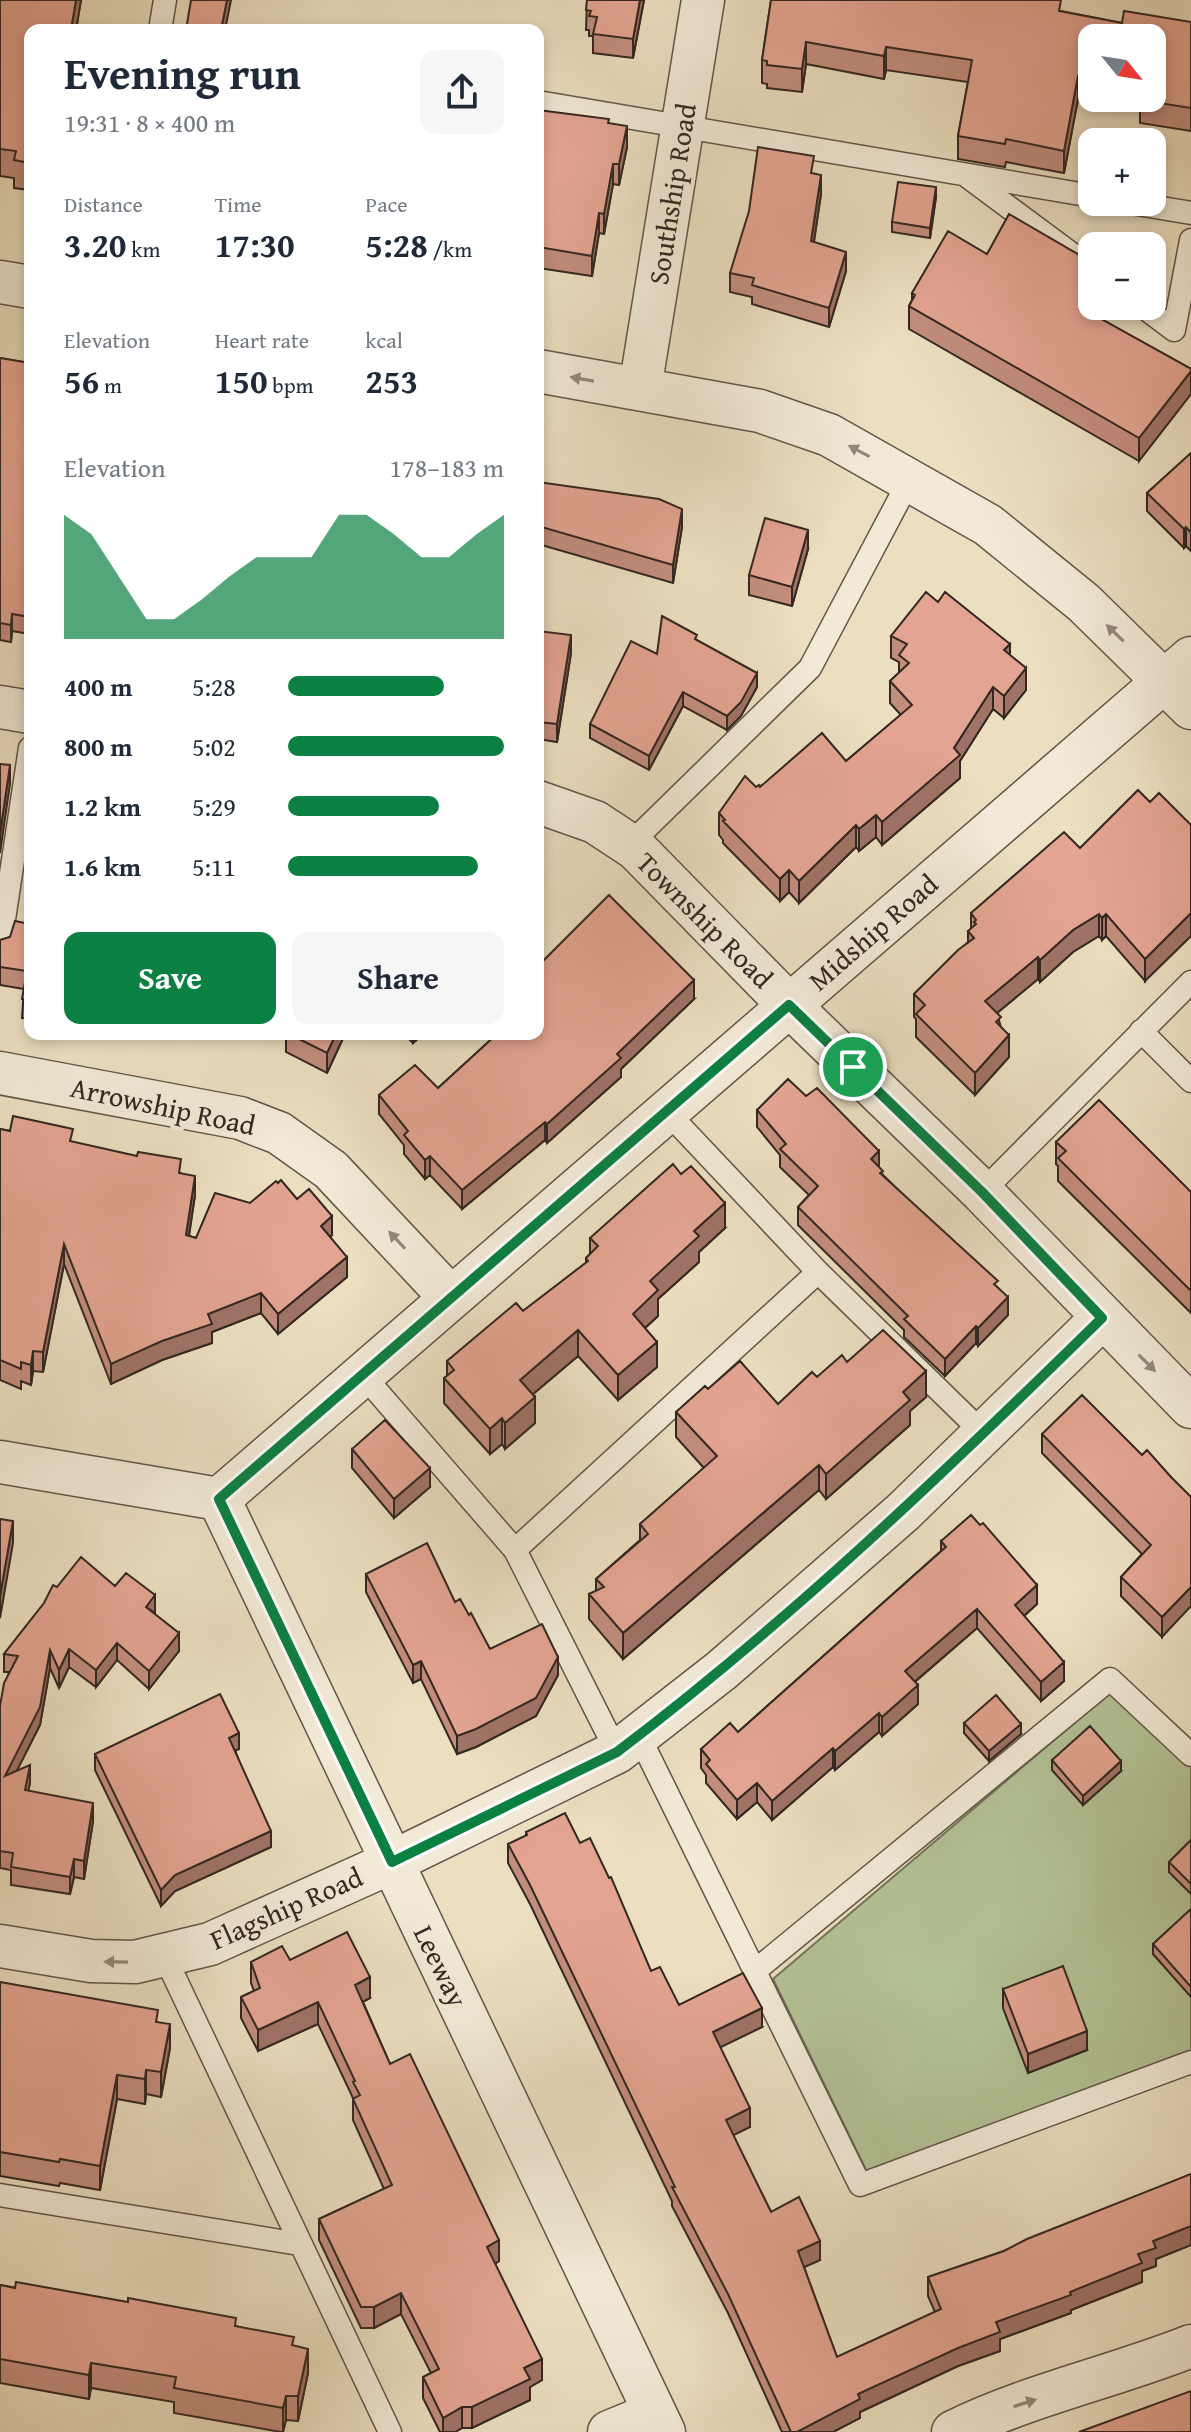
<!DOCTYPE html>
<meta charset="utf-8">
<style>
body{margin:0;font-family:"Gentium Book Plus",serif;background:#f6f6f7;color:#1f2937;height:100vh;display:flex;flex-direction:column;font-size:30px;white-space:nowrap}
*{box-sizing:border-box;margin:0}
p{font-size:26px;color:#747a83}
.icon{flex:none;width:44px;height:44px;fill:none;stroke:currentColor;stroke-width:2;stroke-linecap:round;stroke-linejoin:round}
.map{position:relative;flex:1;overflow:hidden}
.details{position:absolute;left:24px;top:24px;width:520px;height:1016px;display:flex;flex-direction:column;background:#fff;border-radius:16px;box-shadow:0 4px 12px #0003}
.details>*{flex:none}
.needle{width:52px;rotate:120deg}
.buttons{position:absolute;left:1078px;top:24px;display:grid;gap:16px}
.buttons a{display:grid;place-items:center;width:88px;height:88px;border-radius:16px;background:#fff;box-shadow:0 4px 12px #0003;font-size:40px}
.pin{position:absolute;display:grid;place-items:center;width:68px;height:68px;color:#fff;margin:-34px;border:4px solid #fff;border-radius:50%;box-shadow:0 2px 8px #0007}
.round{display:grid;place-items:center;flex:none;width:84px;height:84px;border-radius:16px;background:#f6f6f7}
.head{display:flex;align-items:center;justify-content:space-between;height:136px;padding:0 40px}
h1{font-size:44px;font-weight:800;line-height:60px}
.figures{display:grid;grid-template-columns:repeat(3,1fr);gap:12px;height:136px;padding:8px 40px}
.figures div{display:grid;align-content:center}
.figures b{font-size:34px;font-weight:800}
.figures small{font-size:22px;font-weight:400}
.figures p{font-size:22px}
.chart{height:224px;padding:16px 40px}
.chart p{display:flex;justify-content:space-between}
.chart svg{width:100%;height:144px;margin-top:8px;fill:#0b8043;opacity:.7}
.cta{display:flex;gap:16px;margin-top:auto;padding:16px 40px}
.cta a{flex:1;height:92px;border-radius:16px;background:#0b8043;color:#fff;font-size:32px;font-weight:800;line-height:92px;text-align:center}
.cta a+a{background:#f6f6f7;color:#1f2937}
ul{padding:0 40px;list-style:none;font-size:26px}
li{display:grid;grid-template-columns:128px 96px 1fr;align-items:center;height:60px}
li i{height:20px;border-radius:10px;background:#0b8043}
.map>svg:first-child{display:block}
</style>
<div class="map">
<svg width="1191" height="2432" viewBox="0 0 1191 2432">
<rect width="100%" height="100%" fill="#ebdfc0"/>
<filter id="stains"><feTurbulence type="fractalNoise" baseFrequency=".0025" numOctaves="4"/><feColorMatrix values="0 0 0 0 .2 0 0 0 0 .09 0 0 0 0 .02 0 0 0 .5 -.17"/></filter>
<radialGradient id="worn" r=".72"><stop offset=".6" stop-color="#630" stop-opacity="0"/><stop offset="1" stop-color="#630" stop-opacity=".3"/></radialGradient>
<!-- green -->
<path fill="#b3c295" stroke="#73745b" stroke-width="2" d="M1112,1691L1191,1765V2055L869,2176L773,1979Z"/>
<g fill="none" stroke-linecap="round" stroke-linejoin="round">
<!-- service casing -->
<g stroke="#615549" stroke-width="25">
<path id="service" d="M160,30L165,0
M538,102L1092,196
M968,177L1092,269
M1125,202L1191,213
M1142,306L1174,330L1191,240
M629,845L810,668L910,479
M0,946L30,748
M1141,1031L1191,1081
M666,1111L818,1272L983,1433
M982,1192L1191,982
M363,1375L515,1550L617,1752
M515,1550L818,1272
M639,1736L860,2185L1191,2062
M164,1955L390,2432
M756,1970L1110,1679L1191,1755
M0,2195L299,2244"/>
</g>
<!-- minor casing -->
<g stroke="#615549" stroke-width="45">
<path id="minor" d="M0,282L30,287
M538,371L760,411L829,435L988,525L1084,603L1191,708
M640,389L703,0
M0,707L30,712
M538,802L595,822L636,849L789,1005L982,1192L1191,1407
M0,1073L240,1118L279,1133L331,1170L450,1297
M0,1462L219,1499
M219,1499L1191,658
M219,1499L664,2432
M0,1946L91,1961L135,1962L210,1944L392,1862L617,1752L722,1670L903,1512L1102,1318
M609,2432L655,2413
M953,2432C1028,2395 1113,2377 1191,2346"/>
</g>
<!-- service -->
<use href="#service" stroke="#f2ead6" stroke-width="22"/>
<!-- minor -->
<use href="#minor" stroke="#f2ead6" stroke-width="42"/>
</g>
<!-- wall -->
<path fill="#c38d7d" stroke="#332721" stroke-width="2" fill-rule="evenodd" d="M0,0H81L76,30H30V190L14,188V178L0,176Z
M587,0H644L633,58L593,53V36H589V30H586Z
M771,0L1061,11L1122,23L1191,22V131L1140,123V109L1078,99L1064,173L1006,162L1005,167L958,159V136L968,82L886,70L884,79L806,64L802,92L767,88V84L762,83V60ZM1092,38H1152V98H1092Z
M538,110L609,123L627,147L619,185L613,184L604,234L599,233L592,276L538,268Z
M814,174L821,194L814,242L846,271L829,327L752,304V297L730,292V273Z
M936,197L930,238L892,232V222Z
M987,254L1088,266L1097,317L1191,369L1139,461L909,329V306L912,300V293Z
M0,358L30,363V634L12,631L11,642L0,640Z
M1191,453V551L1186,546L1184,548L1147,511V493Z
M538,482L682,527L673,583L538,544Z
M808,549L792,606L749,595V575Z
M938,602L1010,655L1026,690L1004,718L993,709L960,761V778L882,845L876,837L859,851L856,847L799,903L789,892L780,901L723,843V840L719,835V813L756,787L846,761L901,715L890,703V681L899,673V662L891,658V636Z
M538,631L571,653L557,742L538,739Z
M697,641L757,687L741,716L727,730L683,706L649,770L590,738V724L657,654Z
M1150,802L1145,981L1106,936L1102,940L1099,936L1073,952L1040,982L1038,979L997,1013L1009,1057L975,1095L916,1037V1019L914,1017V994L968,942V931L971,929V913L1080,848Z
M30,823V858L28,857V839Z
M30,924V1019L22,1018L24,989L0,985V940L10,937Z
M694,999L621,1069V1077L547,1143L545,1140L462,1209L430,1175L425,1179L404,1154V1145L379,1114V1095L438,1088L495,1036L493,1034H538Z
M286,1034H345L327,1073L286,1052Z
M404,1034H423L413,1043Z
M757,1110L879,1167L883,1175L998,1288L1008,1315L978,1346L976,1343L945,1376L904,1337V1330L798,1225V1207L809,1195L780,1167V1155L757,1127Z
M0,1129L73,1142L181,1173L195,1195L189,1236L196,1238L250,1203L297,1199L332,1235L330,1237L347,1277L278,1334L261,1313L212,1332V1343L162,1360L111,1384L64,1264L43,1372L33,1371L31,1385L21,1381V1389L0,1380Z
M1056,1142L1191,1192V1313L1058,1181V1166L1056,1164Z
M725,1228L699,1252V1262L658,1299V1316L645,1328L657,1367L618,1400L578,1356L532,1395L535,1423L505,1449L502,1444L490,1454L444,1403V1378L447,1376V1361L523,1311L586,1263V1258L590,1254V1238Z
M847,1362L926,1397L910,1411V1425L826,1499L819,1490L623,1659L589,1619V1594L596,1591V1579L640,1540V1524L704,1468L676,1437V1412L708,1389L778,1404L817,1377Z
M1042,1434L1142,1455L1171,1477L1162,1637L1121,1596V1577L1142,1554L1042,1453Z
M352,1449L430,1487L394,1518L352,1468Z
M941,1541L1037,1604L1024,1616L1064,1681L1041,1701L977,1628L915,1682L918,1704L882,1736L879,1732L835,1770L833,1767L772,1820L757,1802L737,1819L706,1783V1775L701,1768V1749L738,1732L941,1551Z
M366,1574L455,1602L469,1615L490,1649L558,1675L536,1716L476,1747L457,1754L421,1679L413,1683L366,1592Z
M115,1586L154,1614L179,1651L149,1689L117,1660L96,1687L69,1667L59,1688L50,1668L40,1725L17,1770L30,1783L28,1791L93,1821L84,1879L74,1877L70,1894L11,1885V1870L0,1868V1706L9,1672H4V1654L57,1587Z
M964,1723L1021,1734L989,1761L964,1733Z
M239,1749L235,1750L271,1847L175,1891L161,1906L95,1770V1754Z
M1052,1760L1121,1771L1083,1805L1052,1770Z
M526,1832L580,1843L651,1971L679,2005L762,2027L720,2047L750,2127L733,2135L771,2212L820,2260L804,2267L837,2357L935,2312L928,2296V2277L1004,2251L1191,2174V2245L1156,2259V2266L1142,2271V2282L1071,2310V2313L1000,2339V2351L958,2366L860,2412V2418L833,2432H782L728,2313L672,2206V2201L530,1904L508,1863V1844L526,1836Z
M1191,1840V1894L1169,1872V1862Z
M1191,1909V1997L1153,1954V1944Z
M290,1960L370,1998L363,2002L390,2064L499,2261L495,2264L542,2380L530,2387V2400L472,2428H462L455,2432H440L423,2398V2377L431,2373L401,2314L374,2328H361L319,2240V2219L384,2189L353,2120V2098L318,2024L258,2051L241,2018V1997L254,1991L251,1983V1962Z
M0,1982L158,2022L170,2048L161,2097L146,2094L145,2104L117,2099L100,2190L60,2183L59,2186L0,2176Z
M1003,1989L1087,2050L1028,2073L1003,2008Z
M0,2285L236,2326L294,2346L308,2373L298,2421L286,2420L283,2432H281L174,2413V2402L91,2388L89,2399L0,2383Z"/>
<!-- shaded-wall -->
<path fill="#9f7366" stroke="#332721" stroke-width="2" d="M76,0H81L76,30H71Z
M227,0H231L225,30H221Z
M640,0H644L633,58V39Z
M806,42V64L802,92V69Z
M886,47V70L884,79V56Z
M1078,76V99L1064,173V151Z
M627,126V147L619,185V164Z
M613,164V184L604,234V214Z
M821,175V194L811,260V241Z
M936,187V197L930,238V228Z
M599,213V233L592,276V256Z
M846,252V271L829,327V308Z
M1092,303V306H1103L1087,334V311Z
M1191,371V394L1139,461V438Z
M682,509V527L673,583V565Z
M1186,527V546L1184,548V529Z
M808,530V549L792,606V587Z
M541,593V610L538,623V606Z
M12,614V631L11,642V625Z
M571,635V653L557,742V724Z
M1010,644V666L1004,650Z
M1026,668V690L1004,718V696Z
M757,673V687L741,716L727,730V716Z
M993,687V709L960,761V778L882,845V822L954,748Z
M683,692V706L649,770V756Z
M10,765V784L0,853V834Z
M876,815V837L859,851V829Z
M856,825V847L799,903V881Z
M789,870V892L780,901V879Z
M1191,913V936L1145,981V959Z
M1099,914V936L1073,952L1040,982V960L1073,930Z
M1106,914V936L1102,940V918Z
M1038,957V979L985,1023V1001Z
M694,980V999L621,1069V1077L547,1143V1124L617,1054Z
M336,1034H345L327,1073V1053Z
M413,1034H423L413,1043Z
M1009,1035V1057L975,1095V1073Z
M545,1122V1140L462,1209V1190Z
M879,1151V1168L871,1159Z
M430,1156V1175L425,1179V1160Z
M195,1176V1195L186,1254V1235Z
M725,1203V1228L699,1252V1262L658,1299V1316L633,1339V1314L650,1281L694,1231Z
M332,1216V1235L321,1245V1226Z
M64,1244V1264L43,1372V1352Z
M347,1257V1277L278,1334V1314Z
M261,1293V1313L212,1332V1343L162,1360L111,1384V1364L208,1314Z
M1008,1297V1315L978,1346V1328Z
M976,1326V1343L945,1376V1359Z
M578,1330V1356L520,1405V1380Z
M657,1342V1367L618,1400V1375Z
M33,1351V1371L31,1385V1365Z
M926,1371V1397L910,1411V1425L826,1499V1474L903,1392Z
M535,1397V1423L505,1449V1423Z
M502,1418V1444L490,1454V1429Z
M819,1465V1490L623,1659V1633Z
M430,1468V1487L394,1518V1499Z
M13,1521V1543L0,1618V1596Z
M1037,1585V1604L1015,1624V1605Z
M1191,1587V1606L1162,1637V1617Z
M155,1595V1613L146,1607Z
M977,1609V1628L905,1690V1671Z
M179,1633V1651L149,1689V1671Z
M117,1643V1660L96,1687V1670Z
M69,1649V1667L59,1688V1670Z
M50,1650V1668L40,1725L5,1794V1776Z
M558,1657V1675L536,1716L476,1747L457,1754V1736Z
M421,1661V1679L413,1683V1665Z
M1064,1662V1681L1041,1701V1682Z
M918,1685V1704L882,1736V1717Z
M879,1713V1732L835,1770V1751Z
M1021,1724V1734L989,1761V1751Z
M239,1733V1749L229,1753V1738Z
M833,1748V1767L772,1820V1801Z
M1121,1761V1771L1083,1805V1796Z
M30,1765V1783L25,1808V1790Z
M757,1783V1802L737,1819V1800Z
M93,1803V1821L84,1879V1861Z
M271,1831V1847L175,1891L161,1906V1890L175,1875Z
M74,1859V1877L70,1894V1877Z
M370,1977V1998L355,2006V1985Z
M318,2002V2024L258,2051V2030Z
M762,2008V2027L713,2051V2032Z
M170,2024V2048L161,2097V2072Z
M1087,2031V2050L1028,2073V2054Z
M146,2070V2094L145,2104V2079Z
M117,2075V2099L100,2190V2166Z
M750,2108V2127L726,2139V2120Z
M1191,2226V2245L1156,2259V2266L1142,2271V2282L1071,2310V2313L1000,2339V2351L958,2366L860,2412V2418L833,2432H797L858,2394L996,2322L1070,2292L1138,2254L1153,2241Z
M499,2240V2261L487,2268V2247Z
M820,2241V2260L798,2270V2251Z
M401,2293V2314L374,2328V2307Z
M308,2349V2373L298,2421V2396Z
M542,2359V2380L530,2387V2400L472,2428V2407L524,2368Z
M91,2363V2388L89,2399V2375Z
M286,2396V2420L283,2432V2408Z
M462,2407V2428L455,2432H443V2418Z"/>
<!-- building -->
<path fill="#e3a491" stroke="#332721" stroke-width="2" d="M0,0H76L71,30H30V163L14,160L16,151L0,149Z
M191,0H227L221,30H186Z
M587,0H640L633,39L593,34L597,17L589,16L591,11L586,10Z
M771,0H1061L1059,11L1122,23L1124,11L1191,22V108L1140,100V98H1152V38H1092V78L1078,76L1064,151L1006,139L1005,144L958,136L972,60L886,47L884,56L806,42L802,69L767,65V61L762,60Z
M538,110L609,119L608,123L627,126L619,164H613L604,214L599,213L592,256L538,247Z
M758,147L814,156L811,173L821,175L811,241L846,252L829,308L752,285L754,278L730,273L749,211Z
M898,182L936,187L930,228L892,222Z
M1009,214L1088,260L1086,264L1092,268V303L1087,311L1191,369V371L1139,438L909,306L915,295L912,293L948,231L987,254Z
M0,358L30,363V617L12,614L11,625L0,623Z
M1191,453V533L1186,527L1184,529L1147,493Z
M538,482L659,499L682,509L673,565L538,526Z
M765,518L808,530L792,587L749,575Z
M926,592L938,602L945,592L1010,644L1004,650L1026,668L1004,696L993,687L954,748L960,755L882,822L876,815L859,829L856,825L799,881L789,870L780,879L723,821L725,820L719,813L745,776L756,787L759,785L760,787L822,733L846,761L912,705L890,681L909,663L899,655L907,644L891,636Z
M662,616L697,635L695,639L757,673L741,702L727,716L683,692L649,756L590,724L631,641L657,654Z
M538,631L571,635L557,724L538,722Z
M0,764L10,765L0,834Z
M1138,790L1150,802L1159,793L1191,825V913L1145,959L1106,914L1102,918L1099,914L1073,930L1040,960L1038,957L985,1001L1001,1017L996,1022L1009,1035L975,1073L916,1014L925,1005L914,994L958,950L974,938L968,931L976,924L974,922L976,920L971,913L1064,832L1080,848Z
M609,895L694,980L617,1054L621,1058L547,1124L545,1122L462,1190L430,1156L425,1160L404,1135L408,1131L379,1095L415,1065L438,1088L497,1034H538V966Z
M15,921L30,924V1000L22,999L27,971L0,967V940L10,937Z
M289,1034H336L327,1053Z
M788,1079L806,1096L817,1088L879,1151L871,1159L883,1171L880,1173L998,1281L994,1284L1008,1297L978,1328L976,1326L945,1359L904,1319L908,1316L798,1207L818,1186L780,1149L786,1144L757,1110Z
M1099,1100L1191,1192V1291L1058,1158L1066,1151L1056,1142Z
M13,1116L73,1129L70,1141L137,1156L138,1152L181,1159L179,1173L195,1176L186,1235L196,1238L215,1193L250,1203L276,1181L278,1183L281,1180L297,1199L309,1189L332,1216L321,1226L347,1257L278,1314L261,1293L208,1314L212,1324L162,1341L111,1364L64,1244L43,1352L33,1351L31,1365L21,1362V1369L0,1360V1129L10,1131Z
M673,1164L681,1174L691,1166L725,1203L694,1231L699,1236L650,1281L658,1290L633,1314L657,1342L618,1375L578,1330L520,1380L535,1397L505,1423L502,1418L490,1429L444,1378L454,1370L447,1361L516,1303L523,1311L588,1261L586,1258L598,1246L590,1238Z
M883,1330L926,1371L903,1392L910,1400L826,1474L819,1465L623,1633L589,1594L604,1587L596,1579L648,1534L640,1524L717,1456L676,1412L705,1386L708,1389L740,1361L778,1404L812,1372L817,1377L842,1355L847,1362Z
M1082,1395L1142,1455L1147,1450L1171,1477L1191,1497V1587L1162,1617L1121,1577L1151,1545L1042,1434Z
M385,1420L430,1468L394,1499L352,1449Z
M971,1515L980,1525L983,1523L1037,1585L1015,1605L1064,1662L1041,1682L977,1609L905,1671L918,1685L882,1717L879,1713L835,1751L833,1748L772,1801L757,1783L737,1800L706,1764L710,1760L701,1749L730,1723L738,1732L946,1547L941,1541Z
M0,1519L13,1521L0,1596Z
M427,1543L455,1602L460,1599L469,1615L471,1613L490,1649L542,1624L558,1657L536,1698L476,1729L457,1736L421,1661L413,1665L366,1574Z
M81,1557L115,1586L126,1573L155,1595L146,1607L179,1633L149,1671L117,1643L96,1670L69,1649L59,1670L50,1650L40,1707L5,1776L30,1765L25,1790L93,1803L84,1861L74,1859L70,1877L11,1867L13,1853L0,1851V1706L4,1683L18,1656L4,1654L44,1603L53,1585L57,1587Z
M220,1694L239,1733L229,1738L271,1831L175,1875L161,1890L95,1754Z
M996,1695L1021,1724L989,1751L964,1723Z
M1090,1726L1121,1761L1083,1796L1052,1760Z
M565,1813L580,1843L590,1838L609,1878L611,1877L651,1971L660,1967L679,2005L743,1973L762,2008L713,2032L750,2108L726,2120L771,2212L799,2197L820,2241L798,2251L837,2357L941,2309L928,2277L1004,2251L1027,2239L1191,2174V2226L1153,2241L1156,2248L1138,2254L1142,2263L1070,2292L1071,2295L996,2322L1000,2332L958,2348L858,2394L860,2399L797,2432H791L728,2294L672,2187H675L530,1885L508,1844L527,1835L526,1832Z
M1191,1840V1884L1169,1862Z
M1191,1909V1987L1153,1944Z
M347,1932L370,1977L355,1985L390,2064L410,2054L499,2240L487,2247L542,2359L524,2368L530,2379L472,2407H462L443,2418L423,2377L439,2369L401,2293L374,2307H361L319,2219L392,2185L353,2099L360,2095L353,2082L355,2081L318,2002L258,2030L241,1997L260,1988L251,1962L282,1946L290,1960Z
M1063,1966L1087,2031L1028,2054L1003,1989Z
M0,1982L158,2010L156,2022L170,2024L161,2072L146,2070L145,2079L117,2075L100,2166L60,2159L59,2162L0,2152Z
M16,2282L128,2302V2298L236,2318L235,2326L294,2337L292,2345L308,2349L298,2396H286L283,2408L174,2388L176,2377L91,2363L89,2375L0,2359V2285L15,2288Z
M1191,2391V2432H1079Z"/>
<!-- one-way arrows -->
<defs><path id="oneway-solid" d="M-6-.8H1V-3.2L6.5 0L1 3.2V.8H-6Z" transform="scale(2)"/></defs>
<g fill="#92887c">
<use href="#oneway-solid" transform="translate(582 379) rotate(-170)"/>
<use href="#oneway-solid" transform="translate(859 451) rotate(-152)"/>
<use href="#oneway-solid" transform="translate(1115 633) rotate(-136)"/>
<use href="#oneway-solid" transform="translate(397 1240) rotate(-133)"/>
<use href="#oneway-solid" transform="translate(1147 1363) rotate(45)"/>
<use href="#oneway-solid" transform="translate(116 1962) rotate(-179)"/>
<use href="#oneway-solid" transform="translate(1025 2403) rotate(-18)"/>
</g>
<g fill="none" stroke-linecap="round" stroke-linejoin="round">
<!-- route casing -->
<g stroke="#fff" stroke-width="16">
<path id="route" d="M789,1005L982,1192L1102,1318C947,1470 790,1621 617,1752L392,1862L219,1499Z"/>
</g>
<!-- route -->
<use href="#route" stroke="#0b8043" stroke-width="10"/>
</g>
<g text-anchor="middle" stroke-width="8" stroke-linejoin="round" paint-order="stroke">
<!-- street labels -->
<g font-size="28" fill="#332721" stroke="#f2ead6">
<text transform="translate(672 194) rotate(-81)" y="10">Southship Road</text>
<text transform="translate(705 920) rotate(45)" y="10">Township Road</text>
<text transform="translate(873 932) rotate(-41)" y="10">Midship Road</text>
<text transform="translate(163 1106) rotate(12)" y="10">Arrowship Road</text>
<text transform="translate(286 1908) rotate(-24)" y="10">Flagship Road</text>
<text transform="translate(441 1966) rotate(64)" y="10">Leeway</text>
</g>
</g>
<rect width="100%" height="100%" filter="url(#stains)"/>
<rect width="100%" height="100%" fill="url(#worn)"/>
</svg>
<div class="buttons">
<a><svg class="needle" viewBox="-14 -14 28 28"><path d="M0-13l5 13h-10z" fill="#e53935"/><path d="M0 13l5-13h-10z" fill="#747a83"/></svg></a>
<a>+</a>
<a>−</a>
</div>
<div class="pin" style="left:853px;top:1067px;background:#1e9e55"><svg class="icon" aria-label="arrive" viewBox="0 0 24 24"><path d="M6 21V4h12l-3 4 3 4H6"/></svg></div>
<section class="details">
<div class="head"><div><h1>Evening run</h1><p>19:31 · 8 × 400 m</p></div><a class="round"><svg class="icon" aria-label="share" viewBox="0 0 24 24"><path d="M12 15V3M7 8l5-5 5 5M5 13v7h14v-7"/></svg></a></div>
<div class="figures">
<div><p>Distance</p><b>3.20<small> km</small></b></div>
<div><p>Time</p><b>17:30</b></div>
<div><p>Pace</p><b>5:28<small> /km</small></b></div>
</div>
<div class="figures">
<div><p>Elevation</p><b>56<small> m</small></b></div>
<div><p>Heart rate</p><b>150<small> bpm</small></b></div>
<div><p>kcal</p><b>253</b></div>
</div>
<div class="chart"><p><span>Elevation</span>178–183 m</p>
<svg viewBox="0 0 160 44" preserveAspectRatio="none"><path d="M0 44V6L10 12L20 25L30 38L40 38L50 32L60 25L70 19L80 19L90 19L100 6L110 6L120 12L130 19L140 19L150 12L160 6V44z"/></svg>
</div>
<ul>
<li><b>400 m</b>5:28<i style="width:72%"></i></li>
<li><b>800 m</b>5:02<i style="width:100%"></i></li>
<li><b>1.2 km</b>5:29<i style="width:70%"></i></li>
<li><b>1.6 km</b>5:11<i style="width:88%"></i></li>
</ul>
<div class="cta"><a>Save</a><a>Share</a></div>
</section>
</div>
